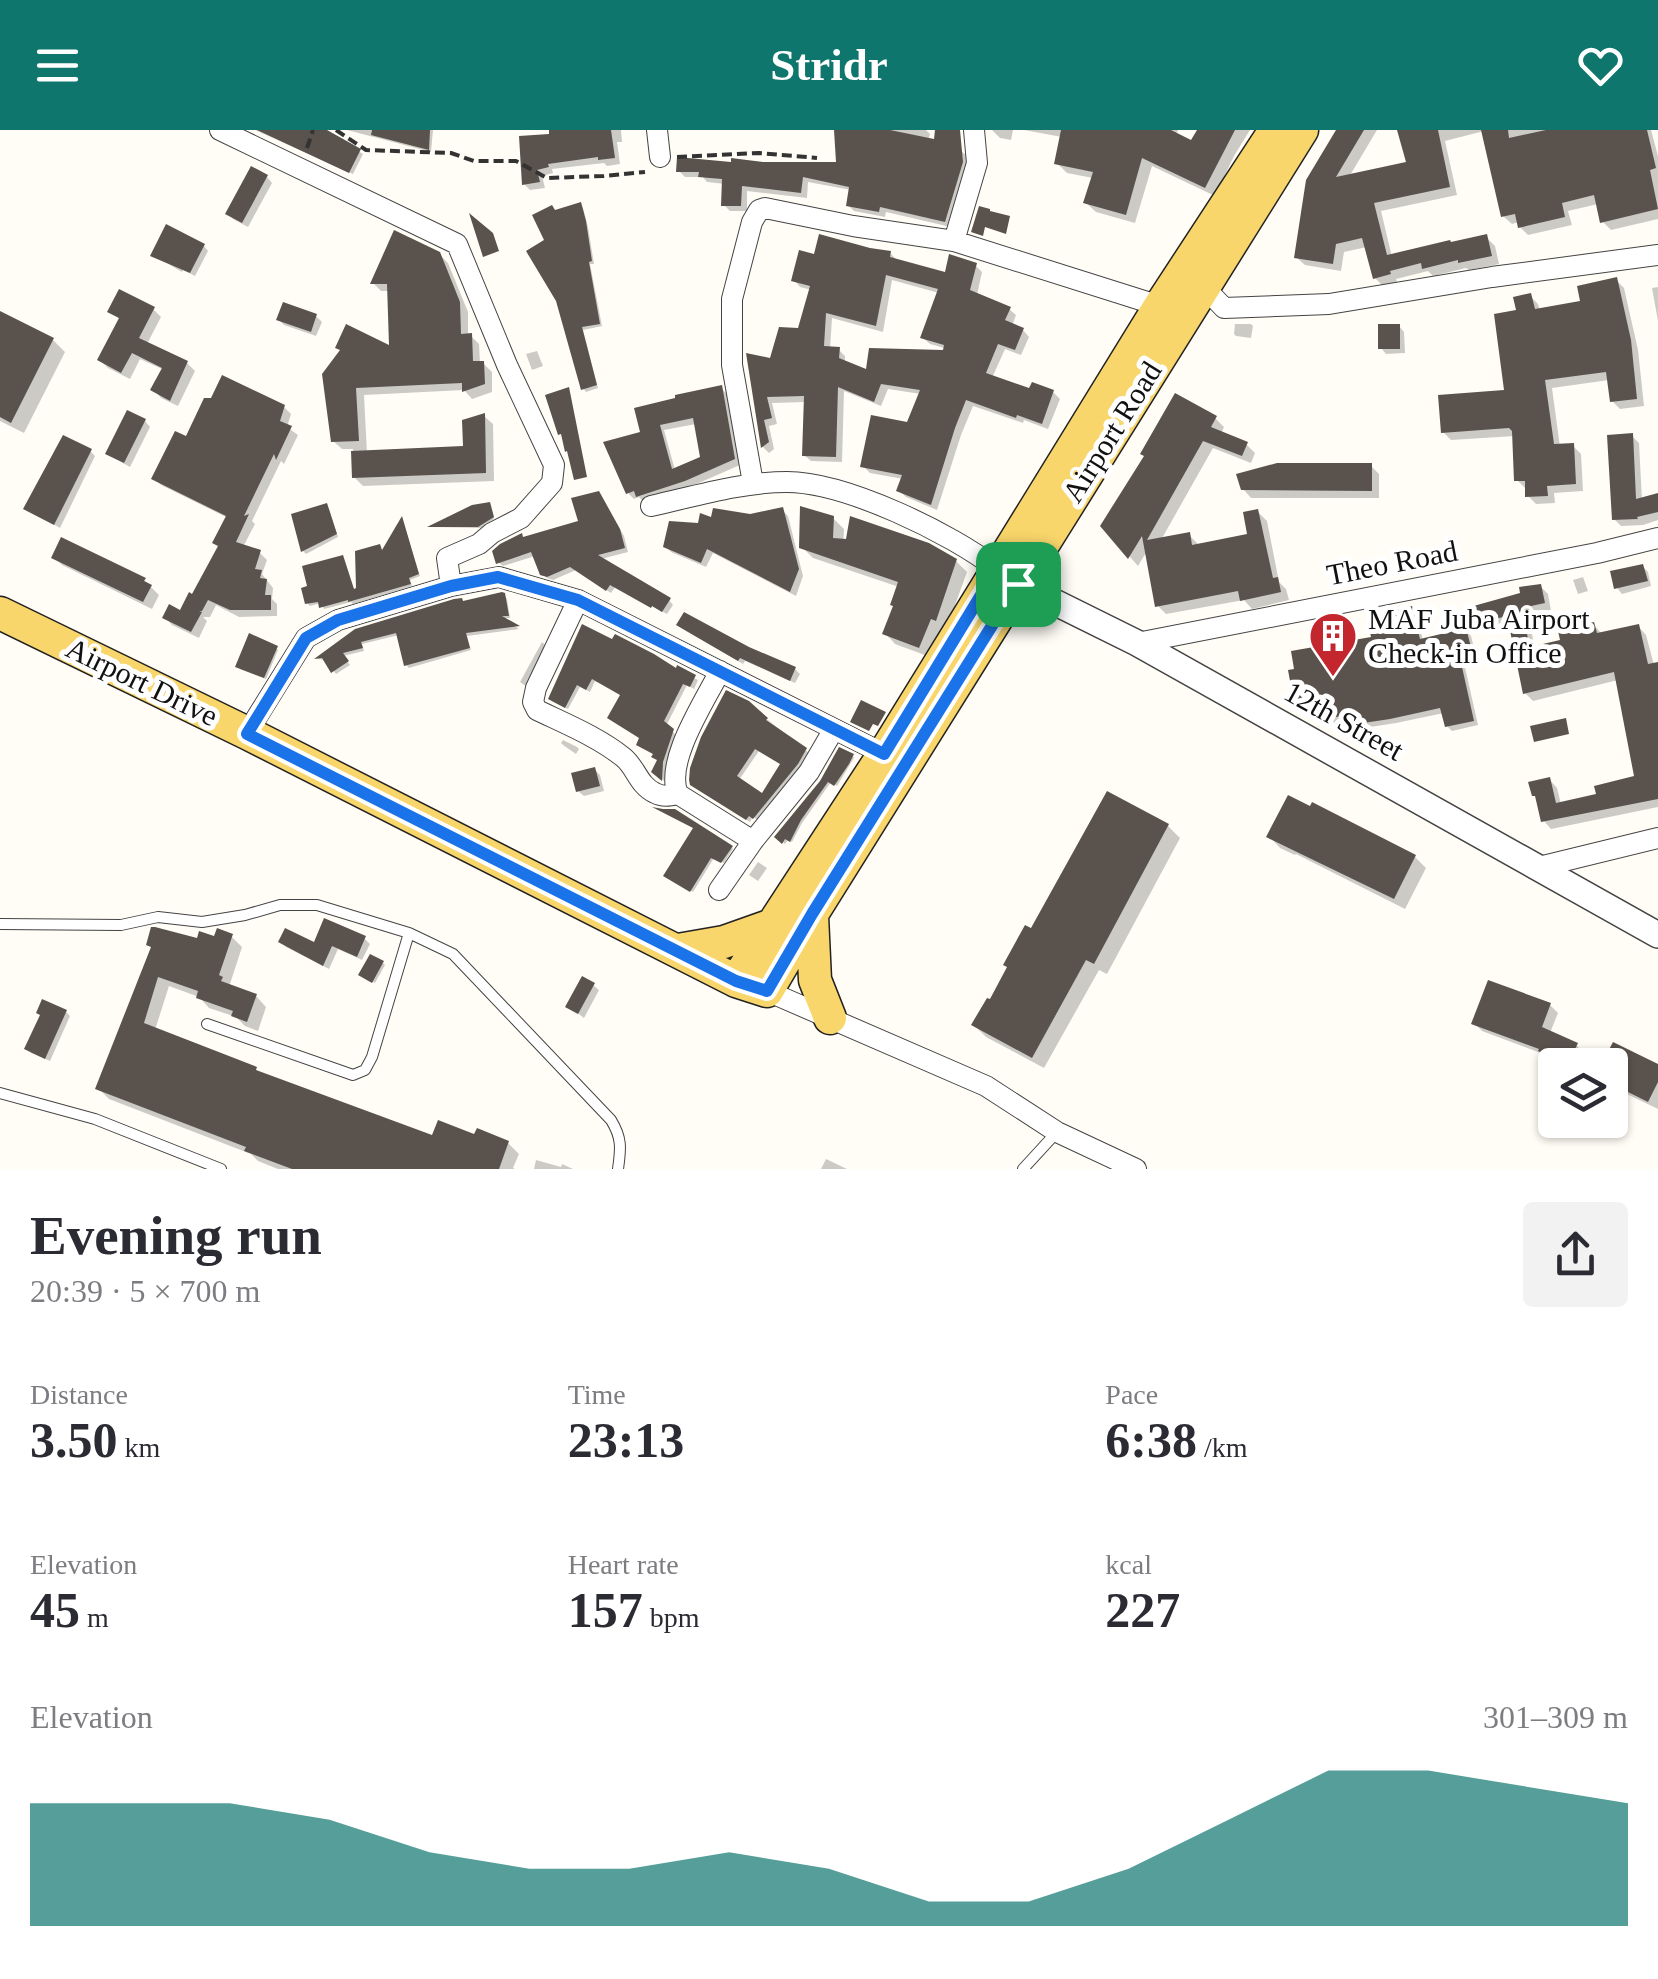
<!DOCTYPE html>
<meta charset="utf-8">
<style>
body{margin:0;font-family:"Times New Roman",serif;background:#f2f2f3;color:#2b2b33;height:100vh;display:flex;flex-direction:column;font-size:38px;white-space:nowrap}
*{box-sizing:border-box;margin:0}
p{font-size:32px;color:#7c7c81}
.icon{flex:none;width:55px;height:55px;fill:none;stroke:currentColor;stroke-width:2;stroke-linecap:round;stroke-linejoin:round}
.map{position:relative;height:1039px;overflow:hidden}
.details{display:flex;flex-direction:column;background:#fff;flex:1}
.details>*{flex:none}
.fabs{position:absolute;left:1538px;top:918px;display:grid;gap:20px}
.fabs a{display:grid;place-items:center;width:90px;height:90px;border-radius:10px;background:#fff;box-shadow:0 2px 8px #0004;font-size:50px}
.pin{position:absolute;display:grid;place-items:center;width:85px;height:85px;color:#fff;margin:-42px;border-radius:20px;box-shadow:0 5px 15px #0006}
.round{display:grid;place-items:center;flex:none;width:105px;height:105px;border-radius:10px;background:#f2f2f3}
.headline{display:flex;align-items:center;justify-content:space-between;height:170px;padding:0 30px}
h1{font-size:55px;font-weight:600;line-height:75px}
.figures{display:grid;grid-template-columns:repeat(3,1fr);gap:15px;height:170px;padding:10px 30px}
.figures div{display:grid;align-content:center}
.figures b{font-size:50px;font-weight:600}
.figures small{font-size:28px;font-weight:400}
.figures p{font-size:28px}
.chart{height:280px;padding:20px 30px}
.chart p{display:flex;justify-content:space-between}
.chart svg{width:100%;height:180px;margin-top:10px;fill:#0f766e;opacity:.7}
header{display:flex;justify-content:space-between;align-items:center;height:130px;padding:0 30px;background:#0f766e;color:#fff;font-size:45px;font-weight:600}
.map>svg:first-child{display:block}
</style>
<header><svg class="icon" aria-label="menu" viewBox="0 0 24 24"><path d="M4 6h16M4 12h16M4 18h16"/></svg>Stridr<svg class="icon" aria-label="heart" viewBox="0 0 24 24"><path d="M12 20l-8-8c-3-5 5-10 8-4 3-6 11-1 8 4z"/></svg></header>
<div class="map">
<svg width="1658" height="1039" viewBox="0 0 1658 1039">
<rect width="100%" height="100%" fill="#fffdf5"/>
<!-- shadow -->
<path fill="#0003" fill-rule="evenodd" d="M255,0H321L363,24L353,44Z
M347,0H433L431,22Z
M551,0H621L622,12H617L620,34L607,36L604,33L552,39L553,43L542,46L545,58L530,60L524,54L552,6Z
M837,0H926L930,4L928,11L960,20L967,26L968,39L951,97L886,82L885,87L854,81L848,75L851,60L808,52L807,68L747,61V81H730L724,75L725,54L707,52L703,47H685L679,41L733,35H839Z
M992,0H1013L1011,10L1000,8Z
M1024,0H1178L1176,5L1192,13L1200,0H1250L1234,26L1215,66L1152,36L1135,93L1096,82L1086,73L1093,48L1067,43L1057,33L1062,7Z
M1339,0H1377L1349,47L1410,34L1399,0H1651L1658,26V89L1611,100L1603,92L1598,74L1568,81L1572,95L1528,105L1520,97L1519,92L1512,94L1503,86L1484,1L1445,11L1457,65L1381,81L1392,127L1486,107L1495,116L1499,134L1469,140L1466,138L1433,146L1428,141L1396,149L1397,152L1383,156L1375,148L1367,117L1344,122L1341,141L1305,135L1296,127Z
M267,47L272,53L248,97L233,89L228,83Z
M580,75L583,78L588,97L594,134H590L602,196L583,200L598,258L586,262L583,258L548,111L556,82Z
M204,116L208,121L195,146L183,140L182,142L153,125Z
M890,123L897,130L947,145L975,135L982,142L977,165L1009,179L1016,185L1012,196L1023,200L1029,207L1021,225L1005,219L992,248L1031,261L1053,262L1060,269L1048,299L1024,290L1023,293L973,276L961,305L937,380L906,367L899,360L903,349L870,343L863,336L909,295L921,264L888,259L881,276L844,261L842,332L811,331L804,325L806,272L772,273L777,294L769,296L774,319L769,323L763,317L749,226L772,231L800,201L812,160L800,157L794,150L816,127ZM892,150L939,163L923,208L930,214L955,221L868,242L845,233V226L838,219H830L832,188L883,202Z
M439,124L448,133L468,182V206H471L479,214L480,233H483L492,242V262L472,269L464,260L364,265L367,323L466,319L484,286L493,294L494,351L363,356L354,347L353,319H342L333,311L325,244L392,219L389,161H381L373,153Z
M1616,150L1624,158L1638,220L1644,276L1620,279L1612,271L1609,250L1552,258L1560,317L1573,316L1581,324L1583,361L1554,363L1555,373L1536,374L1528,366V358H1525L1517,350L1515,306L1451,310L1443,302L1507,262L1519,182L1530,166L1538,174L1540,181L1583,173Z
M1658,157V191L1652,158Z
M153,179L161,187L147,214L187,233L195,241L178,276L161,268L154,260L164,240L140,229L130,249L108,238L100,230L121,190L110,181Z
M0,184L53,210L65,222L24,303L0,291Z
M316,186L322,192L316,206L284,195L279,190Z
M1235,194H1251L1253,196L1251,208L1236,206L1234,204Z
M1399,196L1404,202L1405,223L1386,224L1381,218Z
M537,221L543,236L532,240L526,224Z
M721,258L727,264L740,335L692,356L644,372L639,367L634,369L628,363L643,304ZM696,294L703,328L675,340L664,300Z
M284,277L291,284L287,297L298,305L284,334L281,331L252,391L255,394L243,417L260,423L267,430L262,444L273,458L272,469L277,474V486L239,487L216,475L210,487H203L207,491L199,508L172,495L165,487L181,483L193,467L220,417L228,388L161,355L154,348L187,310Z
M1215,288L1224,297L1221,304L1246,314L1255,323L1251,333L1213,318L1161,410L1189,405L1198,414L1250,406L1258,382L1267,391L1279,452L1286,459L1289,470L1252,479L1244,470L1166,484L1157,475L1147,421L1138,436L1103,396Z
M145,291L150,297L130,337L114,328L108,323Z
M1632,306L1639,313L1642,370L1658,366V390L1643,395L1621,396L1614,389Z
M90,321L95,326L60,398L26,379Z
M1371,336L1379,344V368H1251L1243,359Z
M602,368L624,406L628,422L601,429L669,470L673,475L667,484L615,457L611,463L576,440L553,450L547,448L542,443L535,426L503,436L498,432L524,409L581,393Z
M326,376L329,379L338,407L306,424L303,421L294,386Z
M491,377L494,389L481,398L431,397L473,378Z
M782,380L788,386L803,446L796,466L713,423L706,437L671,422L665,416L699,395Z
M833,388L844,399L843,420L956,431L967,442L946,500L942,498L930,527L895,514L885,503L899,457L813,428L802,417Z
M403,392L420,446L410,450L412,456L353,474L351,472L324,479L321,473L310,476L307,473L342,428L354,461Z
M54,427L144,450L159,465L152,479L62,435Z
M1643,437L1648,442L1651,456L1622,464L1617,458Z
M1583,447L1588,461L1578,464L1573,450Z
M1540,456L1548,464L1551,481L1528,486L1535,518L1563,511L1593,494L1601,503L1638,496L1646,505L1654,535L1658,534V677L1551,699L1543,690L1538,669L1534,665L1549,649L1557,658L1561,674L1599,666L1637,647L1618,550L1533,571L1525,563L1511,494L1486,501L1478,493Z
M504,465L507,469L510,488H501L519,499L467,506L471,520L409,538L406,535L399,505L362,514L364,521L343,526L350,535L336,544L326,530L317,529L356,501L464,473Z
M1411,479L1417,484L1423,511L1466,501L1471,506L1477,530L1464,533L1478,595L1452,601L1447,596L1444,583L1396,593L1351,600L1345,591L1333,593L1327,587L1317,589L1311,581L1302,582L1297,577Z
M583,497L698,550L694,559L687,555L666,596L676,605L666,636L664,651L654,641L659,631L641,609L623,565L595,551L590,562L580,557L568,579L554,572Z
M683,499L748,519L795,539L800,544L795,553L745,531L743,534Z
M542,512L546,516L527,557L520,552Z
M276,518L278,520L266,549L240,539Z
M748,574L809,623L800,637L757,690L753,686L750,692L696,658ZM759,621L782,635L763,666L739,650Z
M563,610L577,617L579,619L576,624L563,615L561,613Z
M853,626L854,628L837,656L831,652L802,693L792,712L788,710L785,714L777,707L822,652Z
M595,640L600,645L604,661L584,666L578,661Z
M1108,664L1168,696L1180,708L1107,844L1099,840L1044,938L986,907L974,895L991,873Z
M1269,706L1415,727L1426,738L1405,779L1296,724L1295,725L1280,718Z
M732,718L733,719L724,733L714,728L693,762L669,747Z
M758,732L767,738L758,751L749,745Z
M231,806L242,817L229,857L256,866L266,877L258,901L245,896L236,887L209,878L199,867L169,856L155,900L256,940L260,943L433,1008L476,1007L508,1013L519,1024L513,1038L515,1039H278L258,1031L251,1024L109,969L98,958L153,819Z
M364,808L370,814L362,830L338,819L329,839L286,817L281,812L315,815Z
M383,833L385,835L375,853L363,847Z
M593,855L599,860L584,888L568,876Z
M1550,875L1558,883L1550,903L1576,915L1584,923L1579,935H1564L1546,925L1482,901L1474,893Z
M66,882L70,886L50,931L31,923L27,919Z
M1614,915L1658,938V979L1610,956V935H1604Z
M826,1029L847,1039H821Z
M536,1030L561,1037L562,1034L573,1039H534Z"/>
<!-- building -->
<path fill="#5a524d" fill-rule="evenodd" d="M257,0H327L361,19L349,43Z
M372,0H430L429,20L371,5Z
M549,0H611L615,28L598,30V27L548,34L549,37L537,40L540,52L522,55L519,6L549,4Z
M834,0H890L934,9L935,0H960L963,32L945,92L880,77L879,82L846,76L849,57L803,47L801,63L742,56L741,76H721L722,49L698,47L699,42H676L677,27L731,32V28L763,32H836Z
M1061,0H1171L1191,10L1197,0H1235L1205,58L1142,28L1126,85L1083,73L1093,42L1054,34Z
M1336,0H1364L1336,47L1406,32L1397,0H1438L1450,57L1374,73L1387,125L1450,110L1451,112L1487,104L1492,126L1458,133V130L1422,139L1421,133L1390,141L1391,144L1373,149L1362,108L1336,114L1333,134L1294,128L1306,50Z
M1481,0H1508L1509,8L1546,0H1647L1656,38L1650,40L1658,79L1600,93L1594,65L1562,73L1565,87L1518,98L1515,84L1501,87Z
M251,36L268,45L242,93L225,84Z
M581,72L586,91L592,131L589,132L600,194L582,197L597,255L581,260L556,171L526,121L544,110L532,85L552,75L555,80Z
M979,76L990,79V81L1010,86L1006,104L985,97L983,106L971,102Z
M469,83L493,103L499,121L483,127Z
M166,94L205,114L190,143L150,126Z
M394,100L440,122L460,172L461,204L472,203L473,231H484L485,254L462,262V253L356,258L359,311L331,312L322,244L340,220L335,218L346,194L389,215L387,154H370Z
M819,104L870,118L891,121L890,127L945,142L949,124L977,133L970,160L1011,177L1005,190L1024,198L1015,220L998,214L986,243L1029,258L1032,252L1054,260L1042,294L1017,285L1016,288L966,270L955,298L931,375L896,361L902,345L860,337L871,285L907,292L920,260L881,254L874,272L838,257L836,327L802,326L804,266L767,267L772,288L764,290L769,312L761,318L746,223L770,228L779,197L798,198L810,156L791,151L799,120L814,124ZM886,145L938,159L920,208L944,215L943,220L869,218L866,239L839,228L840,217L824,216L826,183L876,196Z
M1617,147L1631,210L1637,269L1610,272L1606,242L1545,250L1554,314L1574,313L1576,354L1547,356L1548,366L1525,367V351H1514L1512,301L1509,298L1441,303L1438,265L1504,260L1494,184L1516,180L1513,167L1531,163L1535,179L1580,171L1577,156Z
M119,159L155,177L139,208L188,231L170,271L150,260L162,238L132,223L121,243L97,230L119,188L107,182Z
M283,172L317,184L311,202L276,190Z
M0,181L54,208L11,293L0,287Z
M1378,194H1400V219H1378Z
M222,245L285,275L280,291L292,296L276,330L274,324L244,386L249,384L236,412L261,420L255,439L262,440L260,448L267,449L265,465H271V480H230L208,470L202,481H199L202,482L191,502L162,488L169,474L180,480L189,462L192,464L218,416L212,413L226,386L151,349L175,301L186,306L204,268H211Z
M722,255L735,329L685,351L636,367L634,361L626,364L603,312L640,302L634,278L675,268V265ZM693,288L700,327L672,339L660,295Z
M569,257L587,347L574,350L567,321L565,322L561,304L558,305L545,265Z
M1175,263L1217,286L1211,297L1248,312L1242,326L1203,311L1147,410L1190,402L1192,415L1247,404L1243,382L1258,379L1273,448L1278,447L1281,462L1240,471L1238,461L1155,477L1142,406L1128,429L1100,396L1144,326L1140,324Z
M127,280L146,289L124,333L105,324Z
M485,283L486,343L352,348L351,321L463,316L462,290Z
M1633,303L1636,369L1658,363V382L1637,387L1638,389L1612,390L1607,305Z
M63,305L92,319L54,395L23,379Z
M1277,333H1372V361L1241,360L1236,344Z
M599,361L620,399L625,418L598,425L671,468L662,482L652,476L651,478L610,455L606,461L570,437L547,447L540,445L531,422L496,434L492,421L500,414L522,403L523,407L578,391L571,368Z
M490,372L494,387L478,397H427L472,375Z
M327,373L337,404L301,422L291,384Z
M800,376L834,386L833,408L846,409L850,386L929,413L957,429L936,491L931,489L919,518L882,504L893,476L890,475L898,452L799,418Z
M783,377L799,439L790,462L707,419L701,433L663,417L669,391L698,393L700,383L711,387L713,378L750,384Z
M402,386L419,444L409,448L411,454L348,472V470L319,478L318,472L305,474L301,458L307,456L302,436L343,425L354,459L356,458L355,421L380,414L382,420Z
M61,407L146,448L144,451L152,455L143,472L51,428Z
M1643,434L1648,451L1614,459L1610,441Z
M1541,454L1545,473L1521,478L1530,517L1560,510L1558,501L1594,492L1597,503L1639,494L1648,534L1658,532V669L1541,692L1535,666H1532L1528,652L1550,647L1556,673L1596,664L1594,656L1634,646L1614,542L1523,564L1507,486L1475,494L1470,477L1520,463L1519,457Z
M502,462L505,463L509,486H502L520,496L466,503L470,518L404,536L396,503L361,512L363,518L343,523L349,531L331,543L322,528L314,529L355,499L454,469L462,468L463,471Z
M1412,476L1420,509L1466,498L1473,525L1460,528L1474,591L1445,597L1440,578L1390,589L1343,596L1341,586L1326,589L1325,582L1309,585L1308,576L1295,578L1288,540L1294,539L1291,521L1371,507L1367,487Z
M684,482L749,517L796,537L790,551L740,528L738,531L676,495Z
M582,494L612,509L615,504L654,524L676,538L677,535L696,545L690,557L683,554L664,591L674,599L663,632L662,651L651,642L657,630L651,627L653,624L636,615L639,608L607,588L620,565L592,549L586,560L577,555L565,578L548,569Z
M249,503L278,516L264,548L235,537Z
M726,560L749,571L768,588L766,590L807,618L798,634L753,689L749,686L746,690L690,655L689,650L690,638L701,607ZM755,619L780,634L762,663L737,646Z
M861,570L886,582L878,596L873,594L869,601L850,592Z
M1566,588L1569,604L1534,612L1530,596Z
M839,617L854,624L849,634L834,656L828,652L801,690L790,712L785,709L782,714L774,707L820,651Z
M595,637L600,656L576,662L571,643Z
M1107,661L1169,694L1094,834L1086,830L1032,928L971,895L987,868L990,869L1007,837L1003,835L1025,795L1031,798Z
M1288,665L1310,676L1312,672L1416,725L1394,769L1266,707Z
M652,677L663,679H675L733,716L721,733L711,728L690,762L663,746L693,698Z
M324,788L366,806L357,827L332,816L323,836L278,812L285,798L314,812Z
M151,797H155L197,808L199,801L214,806L217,798L233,804L219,845L223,847L221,851L257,864L247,892L231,886L233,881L196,868L198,861L158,847L144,893L257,937L256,940L432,1005L438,990L474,1004L477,998L509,1011L499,1039H292L244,1021L246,1017L95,959L151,817L146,815Z
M370,824L384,831L372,853L358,845Z
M582,846L595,853L578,884L565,877Z
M1488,850L1551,873L1542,897L1578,913L1568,934L1538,921L1539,919L1471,894Z
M42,869L67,880L45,929L24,919L40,885L36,883Z
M1613,912L1658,934V952L1648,972L1610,953V935H1601Z"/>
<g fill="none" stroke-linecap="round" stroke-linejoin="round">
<!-- service casing -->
<g stroke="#444" stroke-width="12">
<path id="service" d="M0,794L121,795L158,787L202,792L245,785L280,775H317L409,803L453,824L611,990C622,1008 621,1018 618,1039
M207,894L353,945L365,940L372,927L409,803
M0,963L95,989L221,1039
M1023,1039L1057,1002"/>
</g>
<!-- minor casing -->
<g stroke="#444" stroke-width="22">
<path id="minor" d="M220,0L457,114L507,235L554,335L552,353L521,388L492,403L479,414L447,428L451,456
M657,0L660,27
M954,111L977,33L974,0
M1203,156L1224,178L1329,174L1492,147L1658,125
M753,353L732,235V169L752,92L759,80L765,78L853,96L954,111L1160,176
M651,376C696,366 741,352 787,352C845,352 951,403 997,439
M578,470L536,558L533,572L537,580C566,594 598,607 623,627C636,637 638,655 655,663C663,667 669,666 678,664L753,711
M1137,513L1597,423L1658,408
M247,603L306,508L338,490L451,456L499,447L578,470L884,624
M678,664C664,632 705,571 720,541
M1539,737L1658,708
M719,760L753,711L809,642L834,599
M767,861L986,956L1057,1002L1136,1039"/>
</g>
<!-- tertiary casing -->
<g stroke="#444" stroke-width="28">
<path id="tertiary" d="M1006,445L1018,454L1137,513L1658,805"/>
</g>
<!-- primary casing -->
<g stroke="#222" stroke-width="35">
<path id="primary" d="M0,483L247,603L736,851L767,861L812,784L1302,0
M812,786L815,850L830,888
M678,820L724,812L775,794
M736,851L884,624L1160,176L1270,8"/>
</g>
<!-- path -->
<path stroke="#333" stroke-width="4" stroke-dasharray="10 5" stroke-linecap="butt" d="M336,0L366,20L451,23L474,31H516L547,48L604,46L645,42
M307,18L313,0
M677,27L759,23L817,28"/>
<!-- service -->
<use href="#service" stroke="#fff" stroke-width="10"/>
<!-- minor -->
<use href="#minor" stroke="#fff" stroke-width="20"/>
<!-- tertiary -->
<use href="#tertiary" stroke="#fff" stroke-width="25"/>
<!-- primary -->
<use href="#primary" stroke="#f9d66b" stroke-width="32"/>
</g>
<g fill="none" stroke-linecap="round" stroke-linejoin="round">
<!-- route casing -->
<g stroke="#fff" stroke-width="20">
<path id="route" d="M997,439L1018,454L812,784L767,861L736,851L247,604L306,508L338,490L451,456L498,447L578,470L884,624Z"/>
</g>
<!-- route -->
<use href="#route" stroke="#1a73e8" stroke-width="12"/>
</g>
<!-- icons -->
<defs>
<g id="building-pin" transform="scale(2.5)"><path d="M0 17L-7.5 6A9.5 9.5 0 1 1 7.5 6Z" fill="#c4262e" stroke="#fff"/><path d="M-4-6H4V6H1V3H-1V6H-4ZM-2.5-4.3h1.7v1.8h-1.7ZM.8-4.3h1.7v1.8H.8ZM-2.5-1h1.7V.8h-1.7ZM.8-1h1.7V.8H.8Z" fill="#fff"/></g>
</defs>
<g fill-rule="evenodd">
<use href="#building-pin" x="1333" y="506"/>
</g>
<g text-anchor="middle" stroke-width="10" stroke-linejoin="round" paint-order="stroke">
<!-- street labels -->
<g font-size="30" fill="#111" stroke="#fff">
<text transform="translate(1112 302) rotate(-58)" y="10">Airport Road</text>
<text transform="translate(1392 433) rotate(-11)" y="10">Theo Road</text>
<text transform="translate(142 552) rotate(26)" y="10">Airport Drive</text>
<text transform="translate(1344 591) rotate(29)" y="10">12th Street</text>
</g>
<!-- poi labels -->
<g font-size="30" fill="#111" stroke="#fff" text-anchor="start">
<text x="1368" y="499">MAF Juba Airport<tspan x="1368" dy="34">Check-in Office</tspan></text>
</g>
</g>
</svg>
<div class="fabs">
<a><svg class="icon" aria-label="layers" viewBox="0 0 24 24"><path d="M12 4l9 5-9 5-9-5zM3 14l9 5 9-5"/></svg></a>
</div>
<div class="pin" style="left:1018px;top:454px;background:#1e9e55"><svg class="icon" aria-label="arrive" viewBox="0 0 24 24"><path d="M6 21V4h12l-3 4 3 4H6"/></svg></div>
</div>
<section class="details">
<div class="headline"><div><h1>Evening run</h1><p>20:39 · 5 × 700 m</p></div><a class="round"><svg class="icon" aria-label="share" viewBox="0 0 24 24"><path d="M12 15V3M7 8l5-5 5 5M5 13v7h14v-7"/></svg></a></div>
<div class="figures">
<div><p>Distance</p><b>3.50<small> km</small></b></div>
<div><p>Time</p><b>23:13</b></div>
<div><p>Pace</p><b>6:38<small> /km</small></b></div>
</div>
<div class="figures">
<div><p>Elevation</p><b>45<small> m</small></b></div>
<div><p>Heart rate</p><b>157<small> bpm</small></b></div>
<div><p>kcal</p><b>227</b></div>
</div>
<div class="chart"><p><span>Elevation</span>301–309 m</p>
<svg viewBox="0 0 160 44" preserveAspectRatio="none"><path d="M0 44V14L10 14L20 14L30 18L40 26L50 30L60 30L70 26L80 30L90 38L100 38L110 30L120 18L130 6L140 6L150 10L160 14V44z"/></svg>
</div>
</section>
